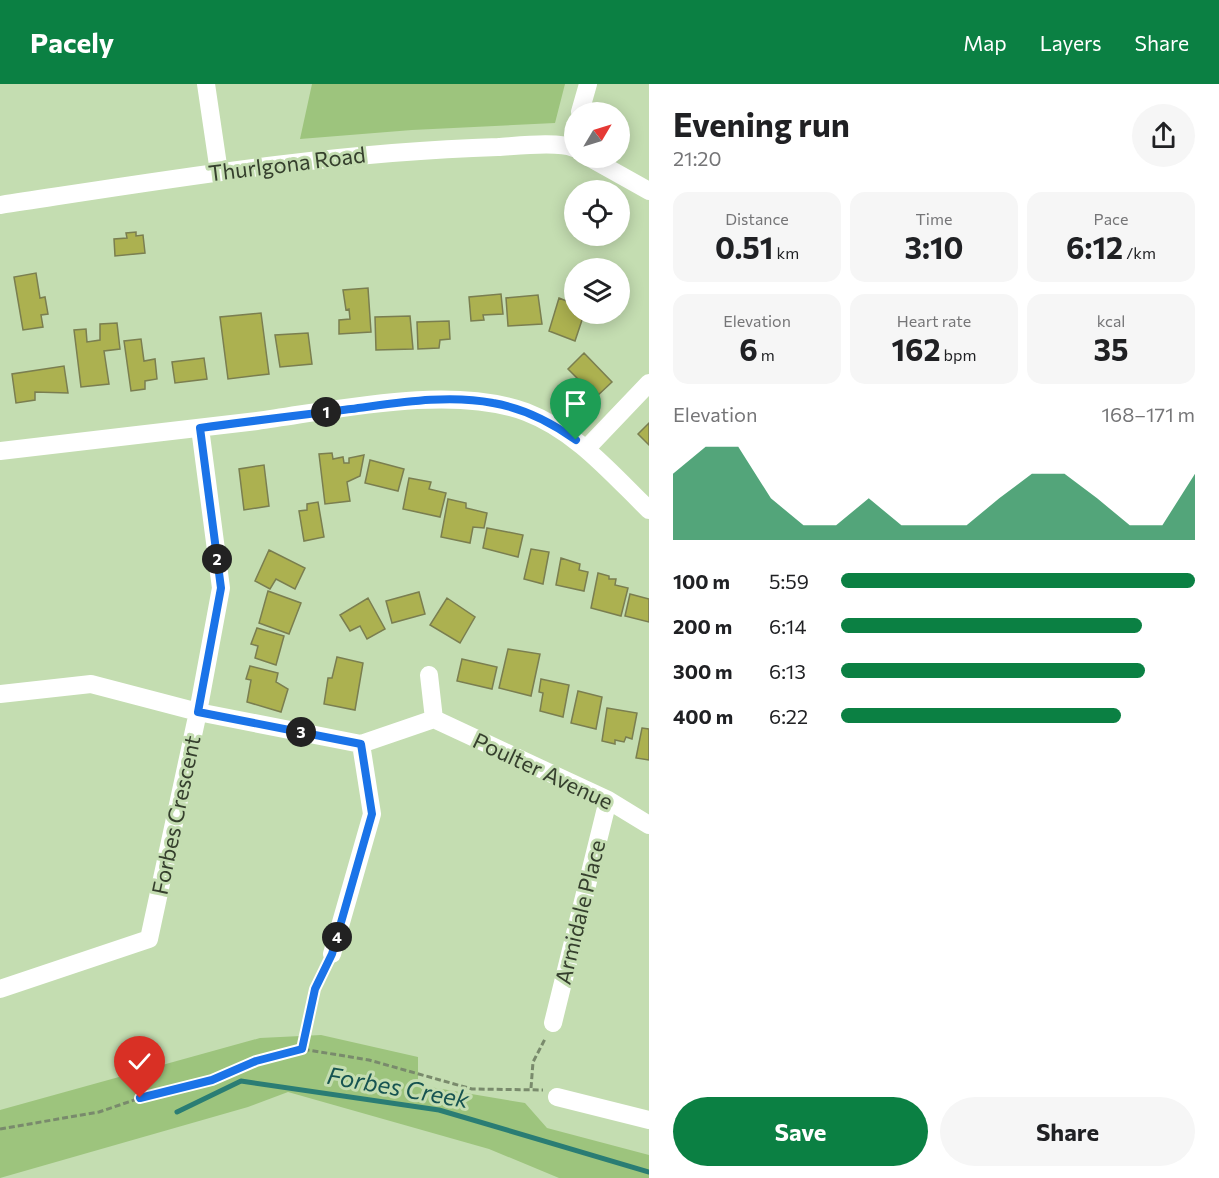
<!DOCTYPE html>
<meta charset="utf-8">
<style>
body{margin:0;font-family:Commissioner,sans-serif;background:#f6f6f6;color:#202124;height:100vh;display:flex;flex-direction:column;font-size:22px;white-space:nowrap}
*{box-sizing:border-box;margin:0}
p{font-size:20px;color:#757577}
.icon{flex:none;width:33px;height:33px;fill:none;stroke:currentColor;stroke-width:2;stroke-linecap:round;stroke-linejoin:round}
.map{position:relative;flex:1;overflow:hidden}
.details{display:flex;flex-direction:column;background:#fff;width:570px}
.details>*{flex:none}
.needle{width:39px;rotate:52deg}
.controls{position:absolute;left:564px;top:18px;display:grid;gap:12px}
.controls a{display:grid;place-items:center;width:66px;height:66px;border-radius:50%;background:#fff;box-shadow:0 3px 15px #0003;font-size:30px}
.pin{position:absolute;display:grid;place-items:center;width:51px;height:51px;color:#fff;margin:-62px -26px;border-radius:50% 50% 50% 0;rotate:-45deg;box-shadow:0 0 6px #0007}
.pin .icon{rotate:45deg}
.km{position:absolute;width:30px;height:30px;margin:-15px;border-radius:50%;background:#222;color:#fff;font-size:16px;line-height:30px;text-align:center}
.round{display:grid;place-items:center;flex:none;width:63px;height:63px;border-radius:32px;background:#f6f6f6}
.headline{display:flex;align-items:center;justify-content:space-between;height:102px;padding:0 24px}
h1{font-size:33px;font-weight:700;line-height:45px}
.figures{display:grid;grid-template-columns:repeat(3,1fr);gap:9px;height:102px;padding:6px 24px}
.figures div{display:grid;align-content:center;border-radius:15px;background:#f6f6f6;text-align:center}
.figures b{font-size:30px;font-weight:700}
.figures small{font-size:16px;font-weight:400}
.figures p{font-size:16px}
.chart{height:168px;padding:12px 24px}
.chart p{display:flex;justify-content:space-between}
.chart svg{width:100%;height:108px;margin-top:6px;fill:#0b8043;opacity:.7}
.cta{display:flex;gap:12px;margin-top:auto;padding:12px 24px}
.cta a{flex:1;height:69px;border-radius:36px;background:#0b8043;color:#fff;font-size:24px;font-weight:700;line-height:69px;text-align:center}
.cta a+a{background:#f6f6f6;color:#202124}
ul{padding:0 24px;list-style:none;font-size:20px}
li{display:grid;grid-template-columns:96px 72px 1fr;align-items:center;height:45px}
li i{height:15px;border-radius:8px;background:#0b8043}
header{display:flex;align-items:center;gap:36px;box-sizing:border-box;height:84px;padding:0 30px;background:#0b8043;color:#fff}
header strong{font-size:28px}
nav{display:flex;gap:33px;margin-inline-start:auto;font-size:21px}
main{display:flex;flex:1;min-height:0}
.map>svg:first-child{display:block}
</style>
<header>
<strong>Pacely</strong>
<nav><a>Map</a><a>Layers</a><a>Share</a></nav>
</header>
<main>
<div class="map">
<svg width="649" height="1094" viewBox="0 0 649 1094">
<rect width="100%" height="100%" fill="#c4ddb1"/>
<!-- green -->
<path fill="#9dc47d" d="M312,0H565L555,39L412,46L300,55Z
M321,951L418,973V1001L525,1019L547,1044L649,1071V1094H559L489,1065L288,1008L248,1023L0,1094V1026L260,954Z"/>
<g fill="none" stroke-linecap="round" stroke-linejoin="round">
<!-- stream -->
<path stroke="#2a7d74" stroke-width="5" d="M177,1028L241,997L439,1026L649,1088"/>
</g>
<!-- building -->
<path fill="#acb150" stroke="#7a7e50" stroke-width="1.5" d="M136,148V152L143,151L145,169L115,172L114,155L127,154L126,149Z
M36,189L40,214L45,213L48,230L41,231L43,243L23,246L14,193Z
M368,204L371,248L339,250V236L350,235L349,225L346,226L343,206Z
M501,210L503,230L483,231L484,236L471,237L469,213Z
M538,211L542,240L508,242L506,214Z
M559,214L574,220V230H584L575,257L549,247Z
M261,229L269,290L228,295L220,233Z
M410,232L413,265L376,266L375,233Z
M449,237L450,255L440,256L439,264L418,265L417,238Z
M117,239L120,265L104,267L109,300L81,303L74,246L86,245L87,258L100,256V240Z
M308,249L312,280L280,283L275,251Z
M141,255L144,277L155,275L157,295L145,297V305L131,307L124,257Z
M584,269L612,298L596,313L568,285Z
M204,274L207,295L175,299L172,278Z
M64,282L68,309L35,308V316L16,319L12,290Z
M649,339V361L638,350Z
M332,369L333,375L343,373L344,379H349V374L364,371L360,392L347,398L350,417L325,420L319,370Z
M370,376L404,385L398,407L365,399Z
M264,381L269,422L244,426L239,385Z
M409,394L431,398L429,405L446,409L440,433L403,425Z
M448,415L466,419V424L487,429L484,444L473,443L470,459L441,453Z
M318,418L324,453L304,457L299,427L307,426V420Z
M487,444L523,451L518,473L483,464Z
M531,465L549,468L543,500L524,495Z
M269,466L305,484L295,505L276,495L270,505L255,497Z
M561,474L580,480L579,486L588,488L584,507L556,501Z
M598,489L609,492V495H616L615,501L628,504L621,532L591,524Z
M268,507L301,519L289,550L259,539Z
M419,508L425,530L392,539L386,517Z
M630,510L649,515V538L625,532Z
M368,514L385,545L367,555L360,542L350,547L340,531Z
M447,514L475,533L460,559L430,541Z
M257,544L284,552L276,581L255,574L258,562L251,560Z
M508,565L540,570L531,612L499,604Z
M337,573L363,579L355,626L324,620L328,594H332Z
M462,575L497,583L492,605L457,597Z
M250,582L278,589L276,598L288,605L281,628L247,618L251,596L246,595Z
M541,595L569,601L563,633L540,627L543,609L539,608Z
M578,607L602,613L596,645L571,639Z
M607,624L637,629L632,655L626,653L624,658L615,656V660L602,657Z
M642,644L649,645V676L636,674Z"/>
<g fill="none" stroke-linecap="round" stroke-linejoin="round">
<!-- path -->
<path stroke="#798a6c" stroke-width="3" stroke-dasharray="6 3" stroke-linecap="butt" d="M302,965L315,905L326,884
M531,1004L533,978L545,955
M0,1045L99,1028L140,1014L212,996L256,977L302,965L369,976L472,1005L543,1006"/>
<!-- minor -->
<path stroke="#fff" stroke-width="18" d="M206,0L219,88
M580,28L588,0
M590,74L649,107
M0,121C165,96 330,68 498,63C516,62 559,57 574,64
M586,365L649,299
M0,367C86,357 171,347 257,337C337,326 450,300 526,328C576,347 612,390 649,426
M429,591L434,635
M0,610L91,600L198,628L361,660L434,635L608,716L649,741
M332,870L372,730L361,660
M0,905L149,855L198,628L221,504L200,344
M553,939L608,716
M557,1013L649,1036"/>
</g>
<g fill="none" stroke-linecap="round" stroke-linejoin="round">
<!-- route casing -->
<g stroke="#fff" stroke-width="12">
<path id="route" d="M140,1014L212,996L256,977L302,965L315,905L332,870L372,730L361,660L198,628L221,504L200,344C250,337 301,331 351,325C397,319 447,310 493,319C523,324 551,338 576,356"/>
</g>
<!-- route -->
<use href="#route" stroke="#1a73e8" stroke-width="8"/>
</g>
<g text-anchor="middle" stroke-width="6" stroke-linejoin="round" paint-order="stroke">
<!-- street labels -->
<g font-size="22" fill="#353f2d" stroke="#c4ddb1">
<text transform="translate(287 80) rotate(-7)" y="8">Thurlgona Road</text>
<text transform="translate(543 687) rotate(25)" y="8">Poulter Avenue</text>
<text transform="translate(176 731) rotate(-78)" y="8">Forbes Crescent</text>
<text transform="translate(580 828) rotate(-76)" y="8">Armidale Place</text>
</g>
<!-- water labels -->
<g font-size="24" font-style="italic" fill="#165351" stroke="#c4ddb1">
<text transform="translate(398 1004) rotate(10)" y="8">Forbes Creek</text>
</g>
</g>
</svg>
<div class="controls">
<a><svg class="needle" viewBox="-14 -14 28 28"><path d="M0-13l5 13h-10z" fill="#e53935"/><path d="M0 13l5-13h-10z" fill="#757577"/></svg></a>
<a><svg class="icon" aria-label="locate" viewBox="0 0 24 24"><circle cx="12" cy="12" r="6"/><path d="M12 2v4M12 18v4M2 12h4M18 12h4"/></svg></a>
<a><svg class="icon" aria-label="layers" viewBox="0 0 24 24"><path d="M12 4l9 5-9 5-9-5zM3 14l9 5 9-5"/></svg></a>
</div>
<div class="pin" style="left:576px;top:356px;background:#1e9e55"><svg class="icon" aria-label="arrive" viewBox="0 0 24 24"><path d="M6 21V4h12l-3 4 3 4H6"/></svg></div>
<div class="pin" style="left:140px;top:1014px;background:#d93025"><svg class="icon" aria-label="check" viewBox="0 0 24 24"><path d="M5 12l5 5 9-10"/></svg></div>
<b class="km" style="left:326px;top:328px">1</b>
<b class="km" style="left:217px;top:475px">2</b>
<b class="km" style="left:301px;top:648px">3</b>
<b class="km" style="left:337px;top:853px">4</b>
</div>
<section class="details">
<div class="headline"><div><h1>Evening run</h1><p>21:20</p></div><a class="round"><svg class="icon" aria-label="share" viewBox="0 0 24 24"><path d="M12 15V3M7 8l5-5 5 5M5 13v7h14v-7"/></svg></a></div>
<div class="figures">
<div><p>Distance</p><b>0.51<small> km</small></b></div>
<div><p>Time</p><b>3:10</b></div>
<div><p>Pace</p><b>6:12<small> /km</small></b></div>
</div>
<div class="figures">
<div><p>Elevation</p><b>6<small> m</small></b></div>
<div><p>Heart rate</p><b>162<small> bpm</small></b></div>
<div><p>kcal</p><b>35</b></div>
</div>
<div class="chart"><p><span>Elevation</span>168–171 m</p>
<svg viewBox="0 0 160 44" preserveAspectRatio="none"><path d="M0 44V17L10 6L20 6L30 27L40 38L50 38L60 27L70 38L80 38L90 38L100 27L110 17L120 17L130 27L140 38L150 38L160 17V44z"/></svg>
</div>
<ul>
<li><b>100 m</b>5:59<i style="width:100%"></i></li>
<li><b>200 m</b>6:14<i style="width:85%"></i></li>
<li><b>300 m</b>6:13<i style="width:86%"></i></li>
<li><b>400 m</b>6:22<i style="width:79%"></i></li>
</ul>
<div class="cta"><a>Save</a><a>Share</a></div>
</section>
</main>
